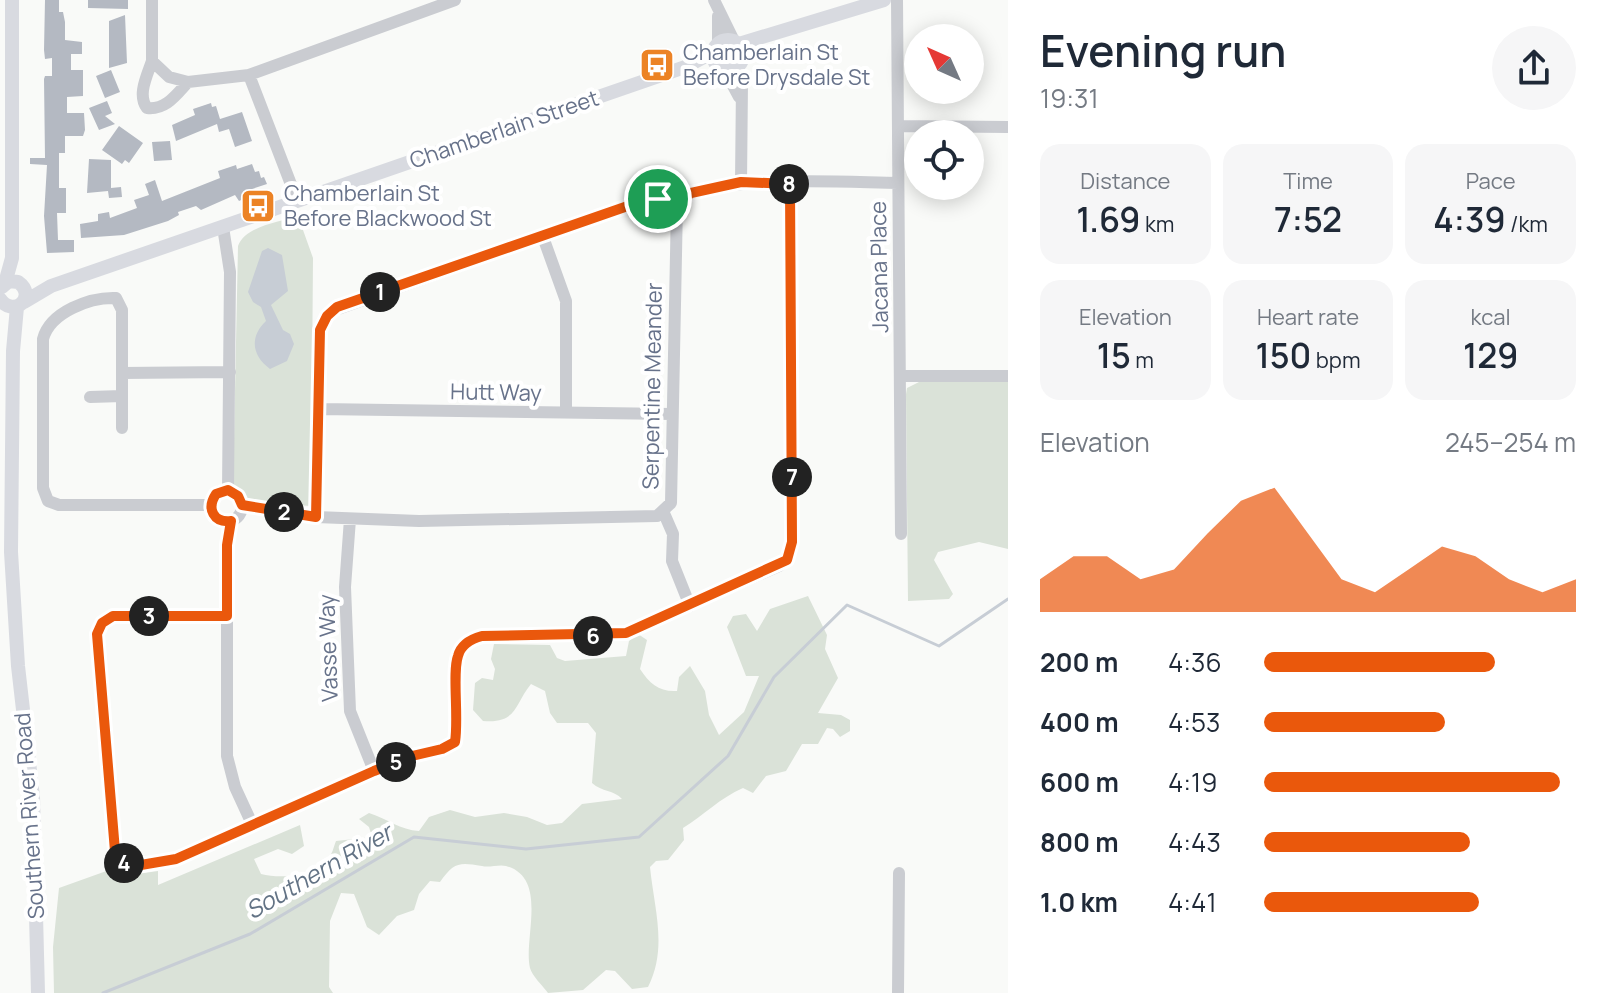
<!DOCTYPE html>
<meta charset="utf-8">
<style>
body{margin:0;font-family:Manrope,sans-serif;background:#f6f6f7;color:#1f2937;height:100vh;display:flex;flex-direction:column;font-size:30px;white-space:nowrap}
*{box-sizing:border-box;margin:0}
p{font-size:26px;color:#747a83}
.icon{flex:none;width:44px;height:44px;fill:none;stroke:currentColor;stroke-width:2;stroke-linecap:round;stroke-linejoin:round}
.map{position:relative;flex:1;overflow:hidden}
.drawer{display:flex;flex-direction:column;background:#fff;width:600px}
.drawer>*{flex:none}
.needle{width:52px;rotate:315deg}
.tools{position:absolute;left:904px;top:24px;display:grid;gap:16px}
.tools a{display:grid;place-items:center;width:80px;height:80px;border-radius:50%;background:#fff;box-shadow:0 4px 20px #0003;font-size:40px}
.pin{position:absolute;display:grid;place-items:center;width:68px;height:68px;color:#fff;margin:-34px;border:4px solid #fff;border-radius:50%;box-shadow:0 2px 8px #0007}
.km{position:absolute;width:40px;height:40px;margin:-20px;border-radius:50%;background:#222;color:#fff;font-size:22px;line-height:40px;text-align:center}
.round{display:grid;place-items:center;flex:none;width:84px;height:84px;border-radius:42px;background:#f6f6f7}
.summary{display:flex;align-items:center;justify-content:space-between;height:136px;padding:0 32px}
h1{font-size:44px;font-weight:600;line-height:60px}
.figures{display:grid;grid-template-columns:repeat(3,1fr);gap:12px;height:136px;padding:8px 32px}
.figures div{display:grid;align-content:center;border-radius:20px;background:#f6f6f7;text-align:center}
.figures b{font-size:34px;font-weight:600}
.figures small{font-size:22px;font-weight:400}
.figures p{font-size:22px}
.chart{height:224px;padding:16px 32px}
.chart p{display:flex;justify-content:space-between}
.chart svg{width:100%;height:144px;margin-top:8px;fill:#ea580c;opacity:.7}
ul{padding:0 32px;list-style:none;font-size:26px}
li{display:grid;grid-template-columns:128px 96px 1fr;align-items:center;height:60px}
li i{height:20px;border-radius:10px;background:#ea580c}
main{display:flex;flex:1;min-height:0}
.map>svg:first-child{display:block}
</style>
<main>
<div class="map">
<svg width="1008" height="993" viewBox="0 0 1008 993">
<rect width="100%" height="100%" fill="#f9faf8"/>
<!-- green -->
<path fill="#dae2d8" d="M298,216L313,258L311,506L245,502L233,488L238,246C245,226 280,222 298,216Z
M919,382H1008V549L979,542L938,552L934,560L953,594L949,599L908,601L906,394L907,388Z
M808,596L827,635L825,649L838,678L818,713L841,715L850,720V731L840,737L833,729L827,728L818,744H802L786,771L766,776L753,793L743,788C720,798 704,815 683,828L684,840L668,860L656,861L650,867C654,908 668,948 648,987L632,989L615,971L606,970L583,990L548,993C543,986 532,976 530,968C523,939 549,878 506,866C499,864 489,868 482,866C459,862 454,862 440,882L430,881L419,894L414,910L397,916L379,935L367,927L354,894L341,893L330,921L329,987L333,993H54L53,947L59,888L112,869L123,876L158,871V885L300,825L304,846L292,854L278,849L254,859L261,874C281,879 313,877 328,859C332,855 334,846 336,841L372,837L369,827L359,819L369,813C388,819 400,830 419,831L429,817L450,810L475,817L504,813L527,817L547,825L562,823L582,804L622,799C614,790 602,792 592,783L596,733L588,723H557L550,713L545,691L531,684C514,705 517,724 483,721L473,710L475,683L482,678L493,680L495,669L491,659L494,644L550,645L557,658L565,661L626,656L629,641L638,634L647,640L640,669C650,684 659,692 677,691L679,677L690,666L705,691L709,715L719,735L744,712L759,676H746L727,627L733,616L746,614L757,631L770,609Z"/>
<!-- water -->
<path fill="#c7cdd5" d="M268,248L282,255L288,291L271,305L283,330L290,334L294,344L287,361L270,369C252,356 249,337 266,321L261,307L253,302L248,292L262,251Z"/>
<g fill="none" stroke-linecap="round" stroke-linejoin="round">
<!-- stream -->
<path stroke="#c7cdd5" stroke-width="3" d="M103,993L250,934L414,837L526,849L639,837L728,756L774,677L847,605L939,646L1008,599"/>
</g>
<!-- building -->
<path fill="#b4b9c2" d="M45,0H59V12H63L65,22V40L82,42V54H71V70H83V96L67,97V113H84L85,130L83,136H65V153H59V188H66V213H57L58,240H74V252L47,253L44,216L47,165L30,164V158H45L44,79L45,76H52V58L45,59L44,50Z
M88,0H128V9L88,8Z
M125,15L127,63L109,68V21Z
M111,70L120,92L105,98L96,76Z
M107,101L112,113L105,116L115,124L99,130L89,108Z
M211,103L212,107L216,106L220,119L242,112L252,141L235,147L229,129L219,132L217,124L176,141L172,125L195,115L193,109Z
M119,126L143,143L129,163L125,160L122,164L102,150Z
M170,141L172,160L154,161L152,142Z
M89,159L111,160V188L121,187L122,197L109,198L108,191L87,193Z
M252,164L255,172L259,171L261,178L264,177L267,184L246,191L248,197L239,201L235,195L201,210L196,206L178,212L179,215L168,221L124,235L81,238L80,224L98,221V214L109,212L110,218L137,208L134,200L149,195L145,184L155,180L162,201L220,178L218,171L236,165L237,169Z"/>
<g fill="none" stroke-linecap="round" stroke-linejoin="round">
<!-- minor -->
<path stroke="#caccd1" stroke-width="12" d="M152,0V61L169,77L188,82L249,75L455,0
M714,0L734,41
M897,0L901,534
M718,44V16
M152,61C147,76 137,95 147,108C166,110 176,95 188,82
M738,66L742,83L741,182
M724,69L739,97
M249,75L297,200
M899,126L1008,127
M223,227L230,272L228,490
M543,237L566,301V413
M122,373L230,372
M900,376H1008
M90,397L122,396
M320,409L672,414
M122,428V310L116,298C90,297 50,312 43,339V488L48,501L59,505H211
M210 506a16 16 0 1 1 32 0a16 16 0 1 1-32 0Z
M242,505L316,517L419,521L657,516L671,503L677,205C703,172 853,183 898,183
M663,511L673,534L672,561L690,606
M316,517L320,330L332,311L645,200L658,199L677,205
M350,519L345,587L350,711L374,771
M231,521L227,545V756L235,787L252,824
M227,616H113L102,623L97,634L115,851L122,863L135,866L176,859L374,771L412,756L442,749L455,742C459,718 452,672 458,656C461,644 471,639 482,636L626,633L779,566L787,560L792,542L790,184
M898,993L899,873"/>
<!-- major -->
<path stroke="#d8dae0" stroke-width="14" d="M713 55a15 15 0 1 1 30 0a15 15 0 1 1-30 0Z
M739,44L884,0
M5,283L12,258V0
M0,299C14,319 38,296 18,282L9,281L2,287
M24,302L51,286L685,67L713,52
M17,307L13,351L11,552L18,666L33,797L38,993"/>
</g>
<g fill="none" stroke-linecap="round" stroke-linejoin="round">
<!-- route casing -->
<g stroke="#fff" stroke-width="16">
<path id="route" d="M741,182L790,184L792,542L787,560L626,633L482,636C471,639 461,644 458,656C452,672 459,718 455,742L442,749L412,756L374,771L176,859L135,866L122,863L115,851L97,634L102,623L113,616H227V545L231,521C214,523 206,509 216,494L228,490L238,496L242,505L316,517L320,330L327,316L337,307L645,200L658,199L677,205L691,193Z"/>
</g>
<!-- route -->
<use href="#route" stroke="#ea580c" stroke-width="10"/>
</g>
<!-- icons -->
<defs>
<g id="bus-square" transform="scale(1.8)"><rect x="-9" y="-9" width="18" height="18" rx="4" fill="#ec8325" stroke="#fff"/><path d="M-5-6H5V4H4V6H2V4H-2V6H-4V4H-5ZM-3.5-4V0h7V-4ZM-3.5 1.2v1.5H-2V1.2ZM2 1.2v1.5H3.5V1.2Z" fill="#fff"/></g>
</defs>
<g fill-rule="evenodd">
<use href="#bus-square" x="657" y="65"/>
<use href="#bus-square" x="258" y="206"/>
</g>
<g text-anchor="middle" stroke-width="8" stroke-linejoin="round" paint-order="stroke">
<!-- poi labels -->
<g font-size="22" fill="#67728a" stroke="#fff" text-anchor="start">
<text x="683" y="60">Chamberlain St<tspan x="683" dy="25">Before Drysdale St</tspan></text>
<text x="284" y="201">Chamberlain St<tspan x="284" dy="25">Before Blackwood St</tspan></text>
</g>
<!-- street labels -->
<g font-size="22" fill="#67728a" stroke="#fff">
<text transform="translate(504 129) rotate(-19)" y="8">Chamberlain Street</text>
<text transform="translate(879 267) rotate(-91)" y="8">Jacana Place</text>
<text transform="translate(652 386) rotate(-89)" y="8">Serpentine Meander</text>
<text transform="translate(496 392) rotate(1)" y="8">Hutt Way</text>
<text transform="translate(328 648) rotate(-92)" y="8">Vasse Way</text>
<text transform="translate(29 816) rotate(-94)" y="8">Southern River Road</text>
</g>
<!-- water labels -->
<g font-size="24" font-style="italic" fill="#637385" stroke="#fff">
<text transform="translate(319 872) rotate(-30)" y="8">Southern River</text>
</g>
</g>
</svg>
<div class="tools">
<a><svg class="needle" viewBox="-14 -14 28 28"><path d="M0-13l5 13h-10z" fill="#e53935"/><path d="M0 13l5-13h-10z" fill="#747a83"/></svg></a>
<a><svg class="icon" aria-label="locate" viewBox="0 0 24 24"><circle cx="12" cy="12" r="6"/><path d="M12 2v4M12 18v4M2 12h4M18 12h4"/></svg></a>
</div>
<div class="pin" style="left:658px;top:199px;background:#1e9e55"><svg class="icon" aria-label="arrive" viewBox="0 0 24 24"><path d="M6 21V4h12l-3 4 3 4H6"/></svg></div>
<b class="km" style="left:380px;top:292px">1</b>
<b class="km" style="left:284px;top:512px">2</b>
<b class="km" style="left:149px;top:616px">3</b>
<b class="km" style="left:124px;top:863px">4</b>
<b class="km" style="left:396px;top:762px">5</b>
<b class="km" style="left:593px;top:636px">6</b>
<b class="km" style="left:792px;top:477px">7</b>
<b class="km" style="left:789px;top:184px">8</b>
</div>
<section class="drawer">
<div class="summary"><div><h1>Evening run</h1><p>19:31</p></div><a class="round"><svg class="icon" aria-label="share" viewBox="0 0 24 24"><path d="M12 15V3M7 8l5-5 5 5M5 13v7h14v-7"/></svg></a></div>
<div class="figures">
<div><p>Distance</p><b>1.69<small> km</small></b></div>
<div><p>Time</p><b>7:52</b></div>
<div><p>Pace</p><b>4:39<small> /km</small></b></div>
</div>
<div class="figures">
<div><p>Elevation</p><b>15<small> m</small></b></div>
<div><p>Heart rate</p><b>150<small> bpm</small></b></div>
<div><p>kcal</p><b>129</b></div>
</div>
<div class="chart"><p><span>Elevation</span>245–254 m</p>
<svg viewBox="0 0 160 44" preserveAspectRatio="none"><path d="M0 44V34L10 27L20 27L30 34L40 31L50 20L60 10L70 6L80 20L90 34L100 38L110 31L120 24L130 27L140 34L150 38L160 34V44z"/></svg>
</div>
<ul>
<li><b>200 m</b>4:36<i style="width:74%"></i></li>
<li><b>400 m</b>4:53<i style="width:58%"></i></li>
<li><b>600 m</b>4:19<i style="width:95%"></i></li>
<li><b>800 m</b>4:43<i style="width:66%"></i></li>
<li><b>1.0 km</b>4:41<i style="width:69%"></i></li>
</ul>
</section>
</main>
